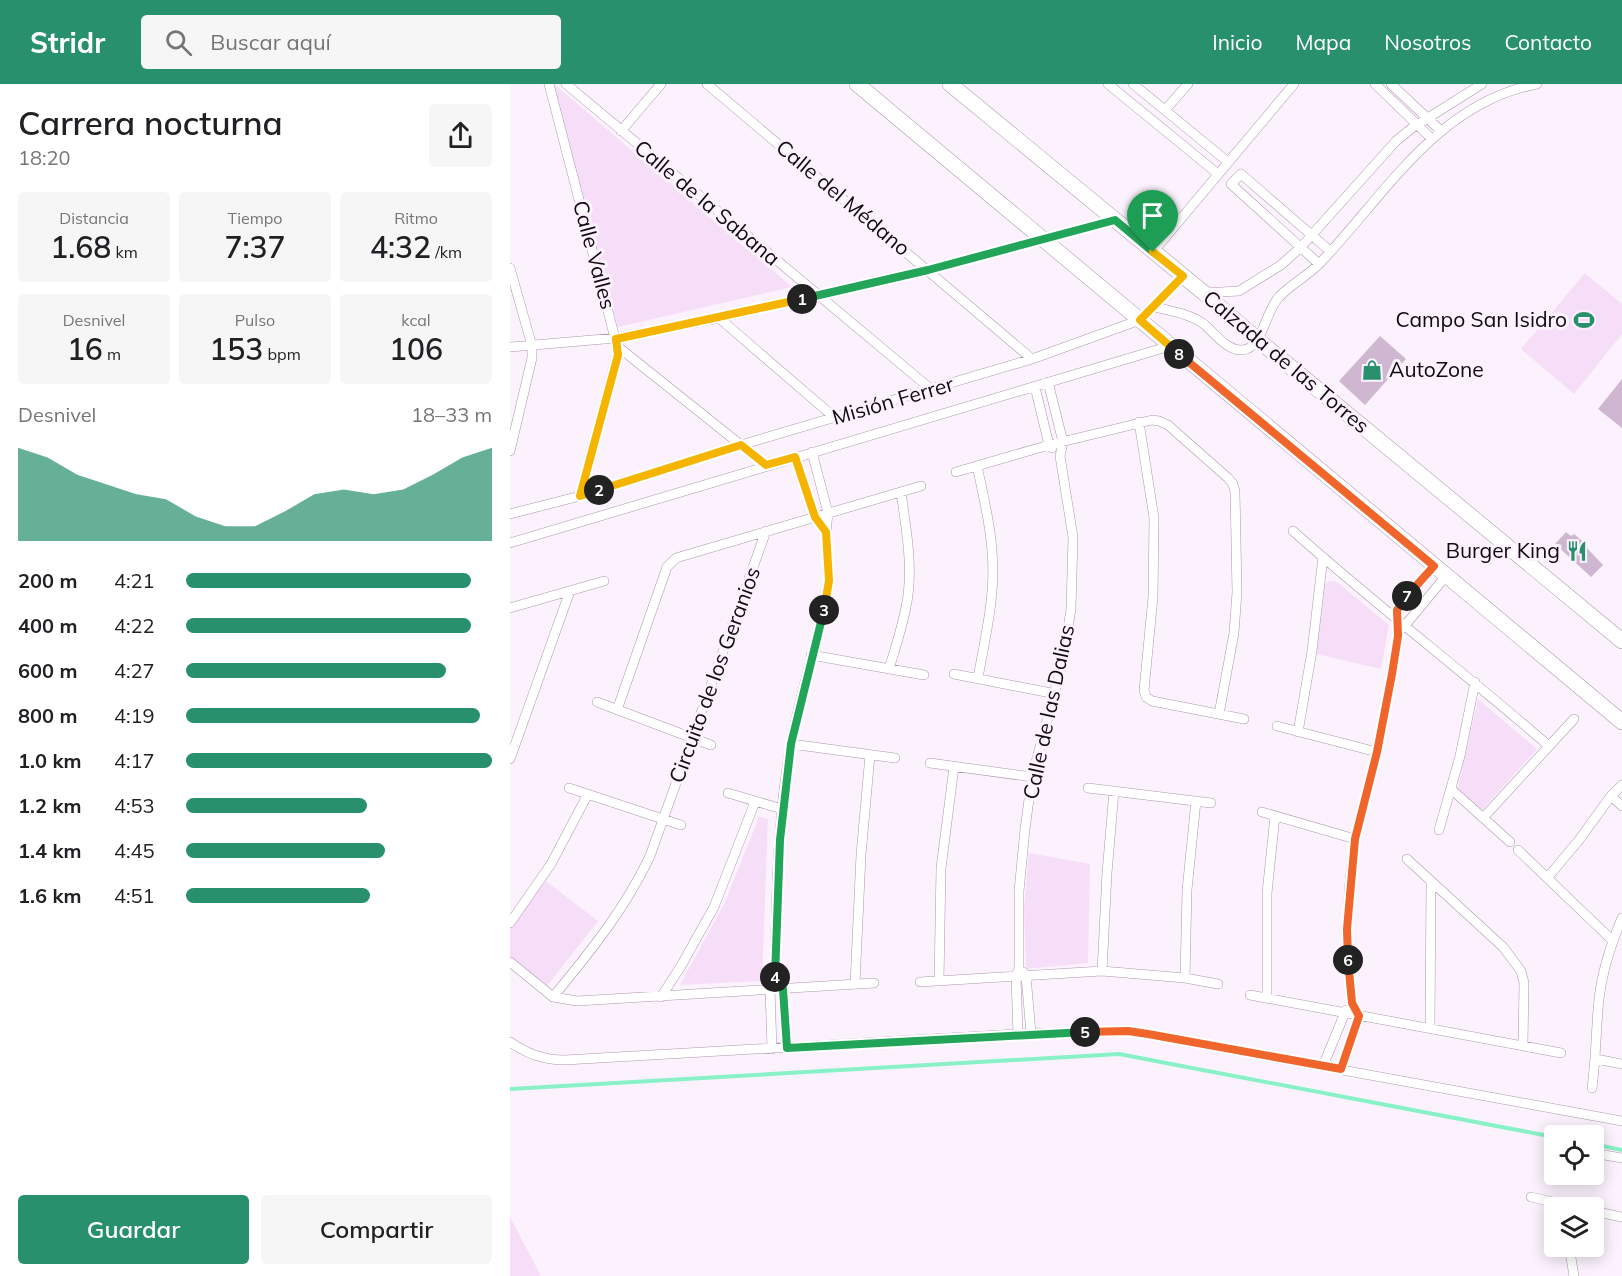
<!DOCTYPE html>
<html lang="es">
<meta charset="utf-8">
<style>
body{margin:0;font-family:Mulish,sans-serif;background:#f6f6f6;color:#202124;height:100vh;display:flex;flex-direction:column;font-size:22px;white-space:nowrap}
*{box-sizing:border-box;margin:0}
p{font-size:20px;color:#757577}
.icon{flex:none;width:33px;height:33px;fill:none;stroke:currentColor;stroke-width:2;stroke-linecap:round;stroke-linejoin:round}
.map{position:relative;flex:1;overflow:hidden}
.drawer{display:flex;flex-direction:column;background:#fff;width:510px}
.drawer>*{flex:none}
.fabs{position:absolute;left:1034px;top:1041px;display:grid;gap:12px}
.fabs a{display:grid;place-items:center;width:60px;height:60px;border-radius:6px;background:#fff;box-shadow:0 3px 15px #0003;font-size:30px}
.pin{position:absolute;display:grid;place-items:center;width:51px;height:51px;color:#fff;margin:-62px -26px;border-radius:50% 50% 50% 0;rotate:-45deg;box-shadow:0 0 6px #0007}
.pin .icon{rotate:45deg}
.km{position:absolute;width:30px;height:30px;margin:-15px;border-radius:50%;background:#222;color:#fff;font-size:16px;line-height:30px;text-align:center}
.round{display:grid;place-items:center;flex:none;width:63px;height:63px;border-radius:6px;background:#f6f6f6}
.headline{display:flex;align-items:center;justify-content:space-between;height:102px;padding:0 18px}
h1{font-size:33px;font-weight:600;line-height:45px}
.metrics{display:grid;grid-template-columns:repeat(3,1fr);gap:9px;height:102px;padding:6px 18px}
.metrics div{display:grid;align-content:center;border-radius:6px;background:#f6f6f6;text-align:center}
.metrics b{font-size:30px;font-weight:600}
.metrics small{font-size:16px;font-weight:400}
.metrics p{font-size:16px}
.chart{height:168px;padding:12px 18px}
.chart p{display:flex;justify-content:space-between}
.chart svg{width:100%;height:108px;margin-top:6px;fill:#28906d;opacity:.7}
.primary-button{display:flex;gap:12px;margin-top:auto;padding:12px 18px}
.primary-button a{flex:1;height:69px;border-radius:6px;background:#28906d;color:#fff;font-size:24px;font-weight:600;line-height:69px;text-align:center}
.primary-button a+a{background:#f6f6f6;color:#202124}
ul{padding:0 18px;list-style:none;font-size:20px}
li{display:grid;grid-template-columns:96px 72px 1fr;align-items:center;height:45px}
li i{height:15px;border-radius:8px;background:#28906d}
header{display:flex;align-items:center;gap:36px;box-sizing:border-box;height:84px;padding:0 30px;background:#28906d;color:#fff}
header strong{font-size:28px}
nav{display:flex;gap:33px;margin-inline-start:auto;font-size:21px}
.search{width:420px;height:54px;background:#f6f6f6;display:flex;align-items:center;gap:15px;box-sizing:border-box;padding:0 21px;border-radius:6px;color:#757577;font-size:22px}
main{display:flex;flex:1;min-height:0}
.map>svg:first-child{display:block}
</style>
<header>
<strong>Stridr</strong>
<div class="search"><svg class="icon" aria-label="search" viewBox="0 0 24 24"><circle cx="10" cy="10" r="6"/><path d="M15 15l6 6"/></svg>Buscar aquí</div>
<nav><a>Inicio</a><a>Mapa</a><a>Nosotros</a><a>Contacto</a></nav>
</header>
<main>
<section class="drawer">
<div class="headline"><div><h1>Carrera nocturna</h1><p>18:20</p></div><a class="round"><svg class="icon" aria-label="share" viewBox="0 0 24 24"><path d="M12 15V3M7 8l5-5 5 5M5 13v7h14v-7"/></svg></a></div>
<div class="metrics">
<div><p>Distancia</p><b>1.68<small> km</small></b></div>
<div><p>Tiempo</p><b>7:37</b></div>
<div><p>Ritmo</p><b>4:32<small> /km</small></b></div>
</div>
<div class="metrics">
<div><p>Desnivel</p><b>16<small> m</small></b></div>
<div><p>Pulso</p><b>153<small> bpm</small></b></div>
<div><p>kcal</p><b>106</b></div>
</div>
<div class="chart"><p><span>Desnivel</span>18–33 m</p>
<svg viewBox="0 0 160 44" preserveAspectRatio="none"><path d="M0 44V6L10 10L20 17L30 21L40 25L50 27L60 34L70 38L80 38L90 32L100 25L110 23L120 25L130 23L140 17L150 10L160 6V44z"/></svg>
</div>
<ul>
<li><b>200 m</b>4:21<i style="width:93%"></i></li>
<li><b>400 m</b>4:22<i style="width:93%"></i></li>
<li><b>600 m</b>4:27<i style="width:85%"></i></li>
<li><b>800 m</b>4:19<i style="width:96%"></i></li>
<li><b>1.0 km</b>4:17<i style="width:100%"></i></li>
<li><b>1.2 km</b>4:53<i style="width:59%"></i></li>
<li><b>1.4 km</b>4:45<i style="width:65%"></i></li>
<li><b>1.6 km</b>4:51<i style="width:60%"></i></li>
</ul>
<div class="primary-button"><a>Guardar</a><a>Compartir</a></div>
</section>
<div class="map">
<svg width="1112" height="1192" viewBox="0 0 1112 1192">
<rect width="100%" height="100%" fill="#fcf2fd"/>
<!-- green -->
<path fill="#f6def8" d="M41,0H44L282,203L108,243Z
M1075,189L1112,220V250L1064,310L1011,265Z
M819,497L827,498L879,541L871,585L806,570L815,501Z
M968,615L1027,665L971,727L947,707Z
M249,733L258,735L252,897L170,901L215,818Z
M519,769L580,780L578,879L516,885L514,824Z
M36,797L88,837L37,902L0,873V843Z
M0,1133L31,1192H0Z"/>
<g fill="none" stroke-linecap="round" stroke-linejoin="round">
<!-- stream -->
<path stroke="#88f1c7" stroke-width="4" d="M0,1005L609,970L1044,1053
M1083,1060L1112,1066"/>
</g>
<!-- building -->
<path fill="#cfb7d1" d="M870,252L896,275L855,321L829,297Z
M1112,295V344L1088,325Z
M1056,448L1061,452L1064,450L1077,461L1076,463L1093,481L1081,493L1045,460Z"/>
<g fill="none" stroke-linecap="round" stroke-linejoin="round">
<!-- minor casing -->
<g stroke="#ad96af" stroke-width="10">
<path id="minor" d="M39,0L107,262V271L70,412
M56,0L422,306
M197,0L522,275
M598,0L708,90
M623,0L718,78
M865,0L922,55
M881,0L931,47
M655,26L678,0
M111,47L151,0
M643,168L784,0
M809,180L721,100L731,90L820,167
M0,184L22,262V274L0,367
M694,209L729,207L771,181L791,163L886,57L902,44L972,0
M644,223L673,192
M209,234L325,334
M107,262L256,381
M0,263L106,254L209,234L418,186L605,136
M525,303L539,361L542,364
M629,338L644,434L643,513L634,606L636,613L642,617L734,635
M285,373L305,433L316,448
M467,382C476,423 486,465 482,507C480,536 473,565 468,594
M446,388L539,361L642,336L649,337L658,341L718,394L723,400L725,408L727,508L724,549L709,630
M0,430L70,412L231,361L522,275L630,236L644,223C660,227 682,230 695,241C705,250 718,267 732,266C753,265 755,227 769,213C781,200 798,192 811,178C875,111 927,19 1027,0
M783,447C866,521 955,589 1039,662
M0,459L660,262
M0,524L94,497
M892,545L936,492
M301,571L414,591
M379,585C385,565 392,544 396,523C404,486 396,444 391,408
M444,590L546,610
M87,618L201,661
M107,626L157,483L166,474L411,402
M767,642L867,668
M788,648L802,567L813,473
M281,660L385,674
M0,675L60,507
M420,679L522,693
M59,704L171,741
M578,704L701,719
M941,705L1000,758
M218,709L272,725
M1101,712L1112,722
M752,728L845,755
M973,734L1064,635
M929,746L950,672L965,598
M1008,766L1102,856
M897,775L993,863L1011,887L1014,899L1013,961
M1038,793L1069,756L1101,712L1112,701
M0,839L41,780L78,710
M0,878L43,913L67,917L364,899
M592,887L597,789L604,707
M513,888L516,892L521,949
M675,894L677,806L686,717
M429,897L431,784L444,683
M410,898L592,887L675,894L708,900
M345,900L351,771L360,671
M270,902L273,905L277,964
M740,911L1051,969
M43,913C80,868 115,825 140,772L256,447
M151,913L171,882L204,823L245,718
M757,914V809L765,732
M920,943L921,798
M508,950L506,893L509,884V807L515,745L522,693L553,577L561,525L563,453L550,372L553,358L538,298
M0,958C18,970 33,976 55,976L508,950L618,947L1112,1037
M262,965L260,906L265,896C266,817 267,736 281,659C290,611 305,564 316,516L319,497L316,448L318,429L302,368
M1086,975L1112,980
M813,982L836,926
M831,985L849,932L842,919L839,882L837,845L840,797L845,755L867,668L882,590L888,552L887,526L924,482
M1082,1004C1086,974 1086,944 1089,915C1092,887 1101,860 1112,834
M1083,1069L1112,1074
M1021,1113L1068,1124
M1083,1127L1112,1133
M1059,1162L1064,1192"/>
</g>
<!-- primary casing -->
<g stroke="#ad96af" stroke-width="16">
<path id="primary" d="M347,0L1112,638
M440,0L694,209L748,256L1112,557"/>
</g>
<!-- minor -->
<use href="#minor" stroke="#fff" stroke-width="9"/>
<!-- primary -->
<use href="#primary" stroke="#fff" stroke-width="15"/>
</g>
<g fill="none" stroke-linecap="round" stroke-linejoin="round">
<!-- split-1 casing -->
<g stroke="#fff" stroke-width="12">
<path id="split-1" d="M292,215L418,186L605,136L643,168"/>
</g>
<!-- split-2 casing -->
<g stroke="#fff" stroke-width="12">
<path id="split-2" d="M89,406L70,412L108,271L106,255L292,215"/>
</g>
<!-- split-3 casing -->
<g stroke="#fff" stroke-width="12">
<path id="split-3" d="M89,406L231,361L256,381L285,373L305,433L316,448L319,497L314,526"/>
</g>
<!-- split-4 casing -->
<g stroke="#fff" stroke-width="12">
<path id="split-4" d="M265,893L270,756L281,660L314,526"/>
</g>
<!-- split-5 casing -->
<g stroke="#fff" stroke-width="12">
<path id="split-5" d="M265,893L273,905L277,964L575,948"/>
</g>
<!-- split-6 casing -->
<g stroke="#fff" stroke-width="12">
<path id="split-6" d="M575,948L618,947L638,950L831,985L849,932L842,919L838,876"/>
</g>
<!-- split-7 casing -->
<g stroke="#fff" stroke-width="12">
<path id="split-7" d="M838,876L837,845L845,755L867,668L882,590L888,552L887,526L897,512"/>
</g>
<!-- split-8 casing -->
<g stroke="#fff" stroke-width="12">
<path id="split-8" d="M669,270L924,482L897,512"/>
</g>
<!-- split-9 casing -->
<g stroke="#fff" stroke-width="12">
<path id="split-9" d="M643,168L673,192L630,236L669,270"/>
</g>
<!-- split-1 -->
<use href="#split-1" stroke="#22a559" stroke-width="8"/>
<!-- split-2 -->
<use href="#split-2" stroke="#f5b400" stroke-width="8"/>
<!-- split-3 -->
<use href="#split-3" stroke="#f5b400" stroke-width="8"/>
<!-- split-4 -->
<use href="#split-4" stroke="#22a559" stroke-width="8"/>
<!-- split-5 -->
<use href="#split-5" stroke="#22a559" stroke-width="8"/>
<!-- split-6 -->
<use href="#split-6" stroke="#f0652b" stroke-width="8"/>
<!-- split-7 -->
<use href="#split-7" stroke="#f0652b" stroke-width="8"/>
<!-- split-8 -->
<use href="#split-8" stroke="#f0652b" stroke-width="8"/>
<!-- split-9 -->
<use href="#split-9" stroke="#f5b400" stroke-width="8"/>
</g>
<!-- icons -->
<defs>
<g id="stadium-bare" transform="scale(1.62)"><path d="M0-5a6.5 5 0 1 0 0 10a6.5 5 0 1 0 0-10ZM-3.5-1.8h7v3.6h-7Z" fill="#28906d" stroke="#fcf2fd" stroke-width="2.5" paint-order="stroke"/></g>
<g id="shop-bare" transform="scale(1.62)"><path d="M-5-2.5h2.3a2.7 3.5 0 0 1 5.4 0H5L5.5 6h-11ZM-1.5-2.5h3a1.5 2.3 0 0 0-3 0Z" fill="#28906d" stroke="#fcf2fd" stroke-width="2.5" paint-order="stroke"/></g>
<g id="restaurant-bare" transform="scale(1.62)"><path d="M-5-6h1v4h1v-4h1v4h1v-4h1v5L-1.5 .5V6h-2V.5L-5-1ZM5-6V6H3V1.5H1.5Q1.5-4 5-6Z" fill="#28906d" stroke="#fcf2fd" stroke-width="2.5" paint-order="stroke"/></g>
</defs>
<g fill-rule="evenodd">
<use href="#stadium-bare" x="1074" y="236"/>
<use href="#shop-bare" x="862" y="286"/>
<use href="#restaurant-bare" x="1067" y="467"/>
</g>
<g text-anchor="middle" stroke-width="6" stroke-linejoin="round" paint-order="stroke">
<!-- street labels -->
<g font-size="21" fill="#100911" stroke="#fcf2fd">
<text transform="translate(333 114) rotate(40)" y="7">Calle del Médano</text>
<text transform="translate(197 119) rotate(40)" y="7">Calle de la Sabana</text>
<text transform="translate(84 171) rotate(75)" y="7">Calle Valles</text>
<text transform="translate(776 278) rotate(40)" y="7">Calzada de las Torres</text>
<text transform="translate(383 317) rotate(-16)" y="7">Misión Ferrer</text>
<text transform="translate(205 591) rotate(-70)" y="7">Circuito de los Geranios</text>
<text transform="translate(539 628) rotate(-78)" y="7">Calle de las Dalias</text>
</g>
<!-- poi labels -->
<g font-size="21" fill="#100911" stroke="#fcf2fd" text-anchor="end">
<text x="1057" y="243">Campo San Isidro</text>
<text x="879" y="293" text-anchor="start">AutoZone</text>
<text x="1050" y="474">Burger King</text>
</g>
</g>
</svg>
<div class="fabs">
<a><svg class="icon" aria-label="locate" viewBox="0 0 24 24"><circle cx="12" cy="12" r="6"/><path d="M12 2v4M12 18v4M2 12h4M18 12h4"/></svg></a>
<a><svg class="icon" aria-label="layers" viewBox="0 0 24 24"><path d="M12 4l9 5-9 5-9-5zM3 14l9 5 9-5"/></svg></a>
</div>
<div class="pin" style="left:643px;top:168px;background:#1e9e55"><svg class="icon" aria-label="arrive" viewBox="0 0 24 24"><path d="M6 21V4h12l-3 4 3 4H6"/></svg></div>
<b class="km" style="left:292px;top:215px">1</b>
<b class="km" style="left:89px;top:406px">2</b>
<b class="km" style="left:314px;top:526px">3</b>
<b class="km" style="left:265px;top:893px">4</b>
<b class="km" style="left:575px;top:948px">5</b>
<b class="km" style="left:838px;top:876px">6</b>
<b class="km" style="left:897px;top:512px">7</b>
<b class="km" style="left:669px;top:270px">8</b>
</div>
</main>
